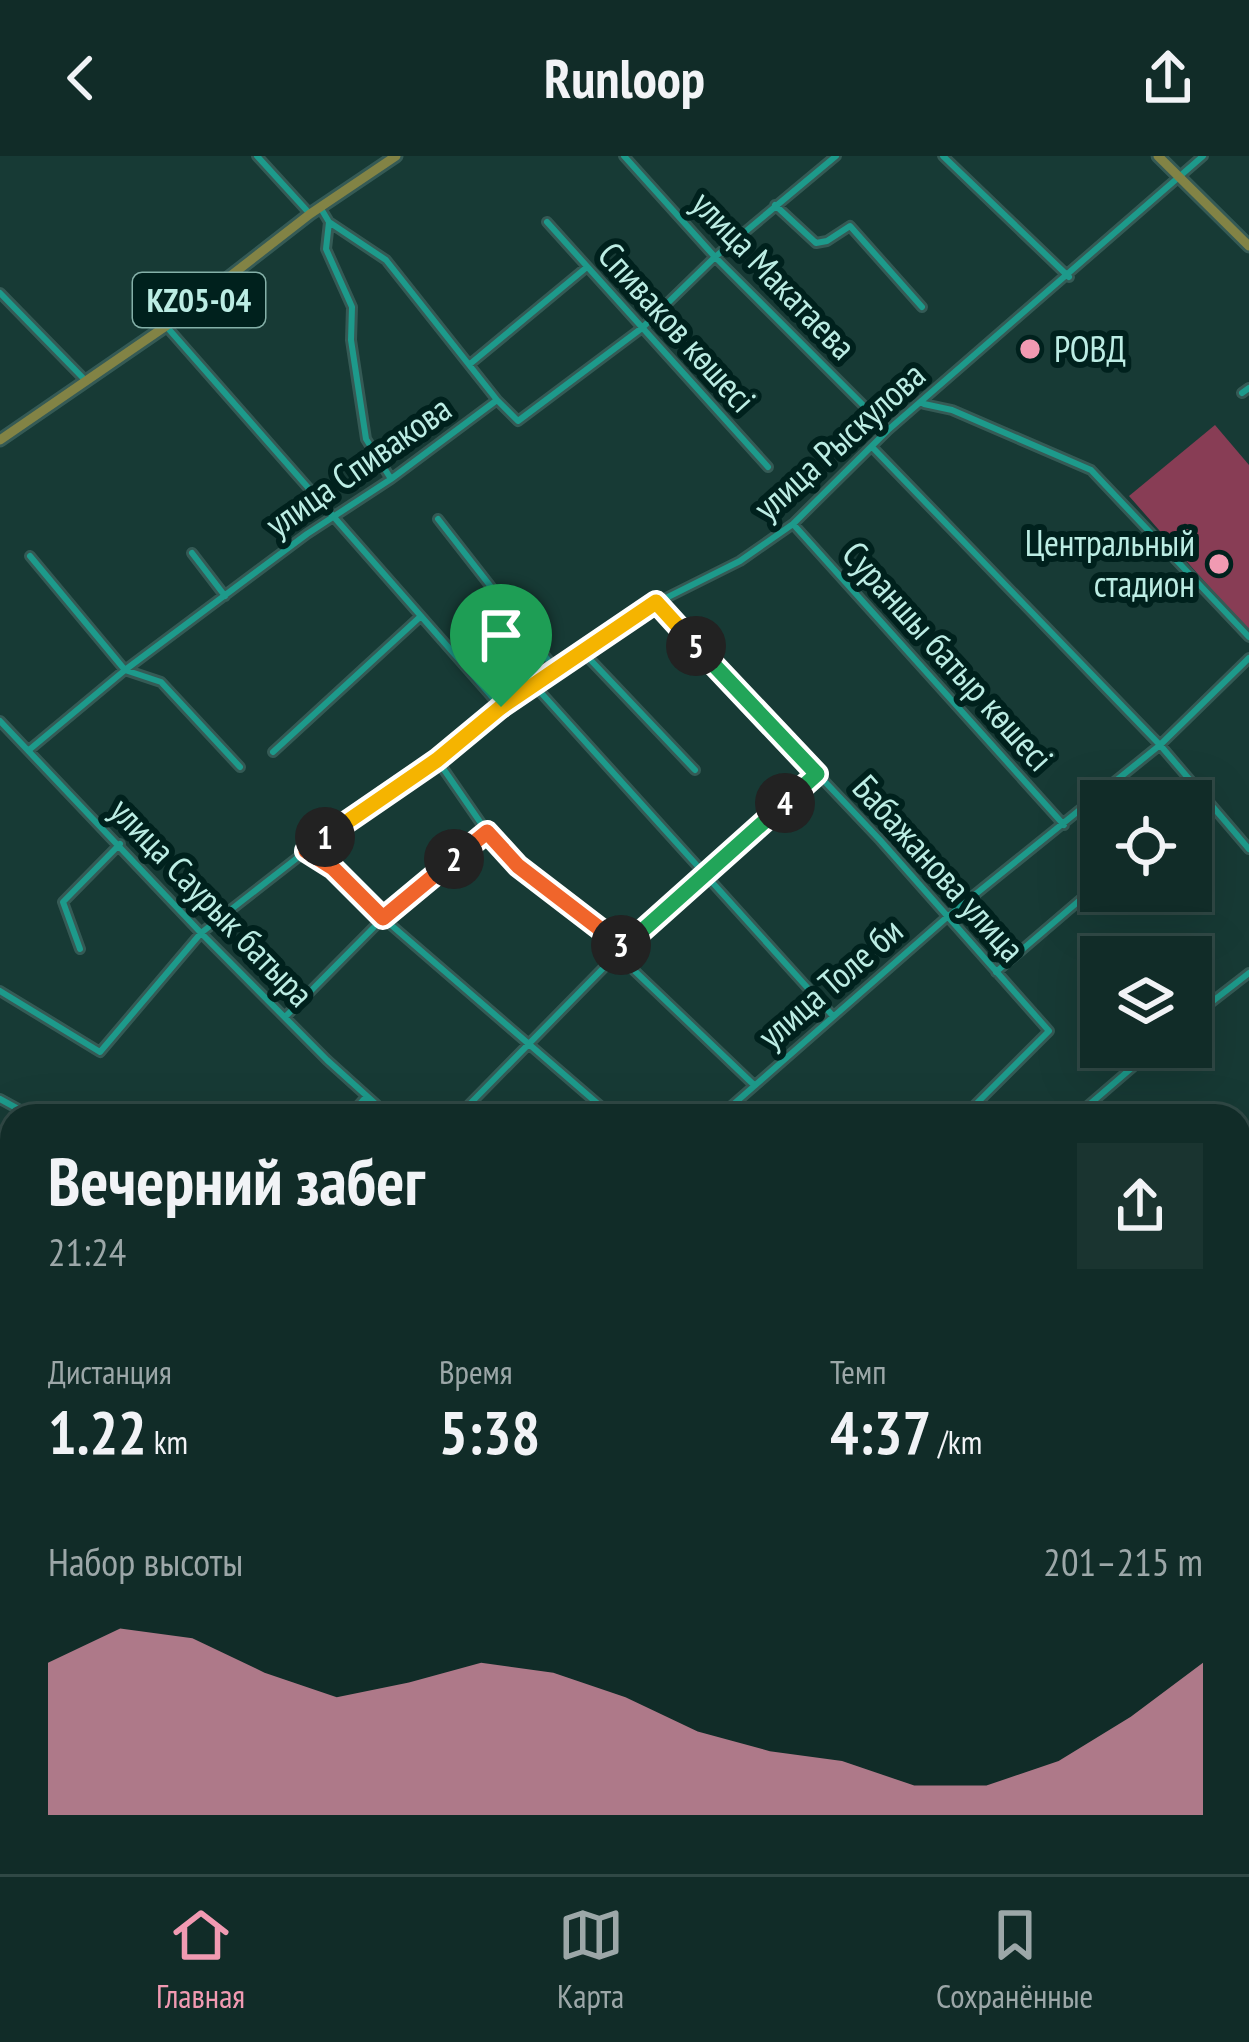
<!DOCTYPE html>
<html lang="ru">
<meta charset="utf-8">
<style>
body{margin:0;font-family:"PT Sans Narrow",sans-serif;background:#1a3430;color:#f1f3f6;height:100vh;display:flex;flex-direction:column;font-size:45px;white-space:nowrap}
*{box-sizing:border-box;margin:0}
p{font-size:39px;color:#9ca7a8}
.icon{flex:none;width:66px;height:66px;fill:none;stroke:currentColor;stroke-width:2;stroke-linecap:round;stroke-linejoin:round}
.map{position:relative;flex:1;overflow:hidden}
.panel{position:absolute;left:0px;top:948px;width:1251px;height:771px;display:flex;flex-direction:column;background:#112c28;border-radius:36px 36px 0 0;box-shadow:0 12px 48px #0002,0 0 0 3px #304845}
.panel>*{flex:none}
.tools{position:absolute;left:1080px;top:624px;display:grid;gap:24px}
.tools a{display:grid;place-items:center;width:132px;height:132px;border-radius:0px;background:#112c28;box-shadow:0 12px 48px #0002,0 0 0 3px #304845;font-size:60px}
.pin{position:absolute;display:grid;place-items:center;width:102px;height:102px;color:#fff;margin:-123px -51px;border-radius:50% 50% 50% 0;rotate:-45deg;box-shadow:0 0 12px #0007}
.pin .icon{rotate:45deg}
.km{position:absolute;width:60px;height:60px;margin:-30px;border-radius:50%;background:#222;color:#fff;font-size:33px;line-height:60px;text-align:center}
.round{display:grid;place-items:center;flex:none;width:126px;height:126px;border-radius:0px;background:#1a3430}
.headline{display:flex;align-items:center;justify-content:space-between;height:204px;padding:0 48px}
h1{font-size:66px;font-weight:700;line-height:90px}
.figures{display:grid;grid-template-columns:repeat(3,1fr);gap:18px;height:204px;padding:12px 48px}
.figures div{display:grid;align-content:center}
.figures b{font-size:60px;font-weight:700}
.figures small{font-size:33px;font-weight:400}
.figures p{font-size:33px}
.chart{height:336px;padding:24px 48px}
.chart p{display:flex;justify-content:space-between}
.chart svg{width:100%;height:216px;margin-top:12px;fill:#f19ab2;opacity:.7}
header{display:flex;justify-content:space-between;align-items:center;height:156px;padding:0 48px;background:#112c28;font-size:54px;font-weight:700}
.menu{display:flex;justify-content:space-around;align-items:center;height:168px;border-top:3px solid #304845;background:#112c28;font-size:33px;color:#9ca7a8}
.menu a{display:grid;justify-items:center;gap:6px}
.menu .on{color:#f19ab2}
.map>svg:first-child{display:block}
</style>
<header><svg class="icon" aria-label="back" viewBox="0 0 24 24"><path d="M15 5l-7 7 7 7"/></svg>Runloop<svg class="icon" aria-label="share" viewBox="0 0 24 24"><path d="M12 15V3M7 8l5-5 5 5M5 13v7h14v-7"/></svg></header>
<div class="map">
<svg width="1249" height="1718" viewBox="0 0 1249 1718">
<rect width="100%" height="100%" fill="#173a35"/>
<!-- pitch -->
<path fill="#883d55" d="M1215,269L1249,309V476L1129,340Z"/>
<g fill="none" stroke-linecap="round" stroke-linejoin="round">
<!-- street casing -->
<g stroke="#355a55" stroke-width="12">
<path id="street" d="M257,0L310,58
M624,0L715,101L888,274
M943,0L1069,121
M775,49L816,87L827,85L850,70L922,151
M320,51L329,66L326,93L352,151L351,184L366,283L391,323
M329,66L386,104L497,244
M547,66L768,311
M0,137L86,225
M166,170L500,550
M470,208L587,111
M1242,237L1249,232
M924,248L952,254L1091,314L1249,481
M874,293L1160,589L1249,693
M438,363L556,514
M793,368L1064,669
M192,397L225,440
M30,400L125,514L307,378L391,323L497,244L518,265L642,172L715,101L836,0
M656,447L880,684L1049,875L964,960
M583,496L695,614
M534,529L833,860
M0,565L201,777L327,904L389,960
M29,594L125,514L161,526L240,611
M273,596L421,460
M438,605L487,676L518,710L624,791
M306,695L333,712L383,762L612,960
M80,793L63,746L120,688
M618,799L754,929
M996,816L1101,726
M0,835L100,896L201,777L306,695L437,603L501,551L656,447L740,405L793,368L888,274L1203,0
M285,861L383,762L487,676
M1191,862L1249,817
M0,943L31,960
M1088,950L1099,960
M349,960L366,941
M458,960L624,791L817,618
M720,960L946,762L1160,589L1249,502
M1076,960L1156,891
M1239,1104L1249,1113
M1239,1130L1249,1121
M1239,1319L1249,1310
M1239,1532L1249,1541
M0,1641L12,1648
M109,1707L127,1718
M222,1707L226,1718
M379,1707L392,1718
M494,1707V1718
M537,1707L552,1718
M690,1707L703,1718
M859,1707L874,1718
M1230,1707L1240,1718
M159,1718L165,1707
M824,1718L833,1707"/>
</g>
<!-- primary casing -->
<g stroke="#355a55" stroke-width="15">
<path id="primary" d="M1158,0L1249,90
M0,284L166,170L310,58L396,0"/>
</g>
<!-- street -->
<use href="#street" stroke="#1d9a8b" stroke-width="6"/>
<!-- primary -->
<use href="#primary" stroke="#828345" stroke-width="9"/>
</g>
<g fill="none" stroke-linecap="round" stroke-linejoin="round">
<!-- split-1 casing -->
<g stroke="#fff" stroke-width="24">
<path id="split-1" d="M325,681L437,604L501,551"/>
</g>
<!-- split-2 casing -->
<g stroke="#fff" stroke-width="24">
<path id="split-2" d="M325,681L306,695L333,712L383,762L454,703"/>
</g>
<!-- split-3 casing -->
<g stroke="#fff" stroke-width="24">
<path id="split-3" d="M454,703L487,676L518,710L621,789"/>
</g>
<!-- split-4 casing -->
<g stroke="#fff" stroke-width="24">
<path id="split-4" d="M621,789L624,791L785,647"/>
</g>
<!-- split-5 casing -->
<g stroke="#fff" stroke-width="24">
<path id="split-5" d="M696,490L817,618L785,647"/>
</g>
<!-- split-6 casing -->
<g stroke="#fff" stroke-width="24">
<path id="split-6" d="M501,551L656,446L696,490"/>
</g>
<!-- split-1 -->
<use href="#split-1" stroke="#f5b400" stroke-width="15"/>
<!-- split-2 -->
<use href="#split-2" stroke="#f0652b" stroke-width="15"/>
<!-- split-3 -->
<use href="#split-3" stroke="#f0652b" stroke-width="15"/>
<!-- split-4 -->
<use href="#split-4" stroke="#22a559" stroke-width="15"/>
<!-- split-5 -->
<use href="#split-5" stroke="#22a559" stroke-width="15"/>
<!-- split-6 -->
<use href="#split-6" stroke="#f5b400" stroke-width="15"/>
</g>
<!-- markers -->
<g fill="#f19ab2" stroke="#00211d" stroke-width="4.5">
<circle cx="1030" cy="193" r="12"/>
<circle cx="1219" cy="408" r="12"/>
</g>
<g text-anchor="middle" stroke-width="12" stroke-linejoin="round" paint-order="stroke">
<!-- shield labels -->
<rect fill="#00211d" stroke="#84b0a8" stroke-width="3" x="133" y="117" width="132" height="54" rx="9"/>
<g font-size="33" font-weight="bold" fill="#bcede4">
<text x="199" y="156">KZ05-04</text>
</g>
<!-- street labels -->
<g font-size="36" fill="#bcede4" stroke="#00211d">
<text transform="translate(774 119) rotate(46)" y="13">улица Макатаева</text>
<text transform="translate(677 171) rotate(48)" y="13">Спиваков көшесі</text>
<text transform="translate(839 285) rotate(-42)" y="13">улица Рыскулова</text>
<text transform="translate(358 310) rotate(-35)" y="13">улица Спивакова</text>
<text transform="translate(948 500) rotate(48)" y="13">Сураншы батыр көшесі</text>
<text transform="translate(939 712) rotate(48)" y="13">Бабажанова улица</text>
<text transform="translate(212 746) rotate(46)" y="13">улица Саурык батыра</text>
<text transform="translate(830 827) rotate(-41)" y="13">улица Толе би</text>
</g>
<!-- poi labels -->
<g font-size="36" fill="#bcede4" stroke="#00211d" text-anchor="start">
<text x="1054" y="206">РОВД</text>
<text x="1195" y="400" text-anchor="end">Центральный<tspan x="1195" dy="41">стадион</tspan></text>
</g>
</g>
</svg>
<div class="tools">
<a><svg class="icon" aria-label="locate" viewBox="0 0 24 24"><circle cx="12" cy="12" r="6"/><path d="M12 2v4M12 18v4M2 12h4M18 12h4"/></svg></a>
<a><svg class="icon" aria-label="layers" viewBox="0 0 24 24"><path d="M12 4l9 5-9 5-9-5zM3 14l9 5 9-5"/></svg></a>
</div>
<div class="pin" style="left:501px;top:551px;background:#1e9e55"><svg class="icon" aria-label="arrive" viewBox="0 0 24 24"><path d="M6 21V4h12l-3 4 3 4H6"/></svg></div>
<b class="km" style="left:325px;top:681px">1</b>
<b class="km" style="left:454px;top:703px">2</b>
<b class="km" style="left:621px;top:789px">3</b>
<b class="km" style="left:785px;top:647px">4</b>
<b class="km" style="left:696px;top:490px">5</b>
<section class="panel">
<div class="headline"><div><h1>Вечерний забег</h1><p>21:24</p></div><a class="round"><svg class="icon" aria-label="share" viewBox="0 0 24 24"><path d="M12 15V3M7 8l5-5 5 5M5 13v7h14v-7"/></svg></a></div>
<div class="figures">
<div><p>Дистанция</p><b>1.22<small> km</small></b></div>
<div><p>Время</p><b>5:38</b></div>
<div><p>Темп</p><b>4:37<small> /km</small></b></div>
</div>
<div class="chart"><p><span>Набор высоты</span>201–215 m</p>
<svg viewBox="0 0 160 44" preserveAspectRatio="none"><path d="M0 44V13L10 6L20 8L30 15L40 20L50 17L60 13L70 15L80 20L90 27L100 31L110 33L120 38L130 38L140 33L150 24L160 13V44z"/></svg>
</div>
</section>
</div>
<nav class="menu">
<a class="on"><svg class="icon" aria-label="home" viewBox="0 0 24 24"><path d="M3 11l9-7 9 7M6 9v11h12V9"/></svg>Главная</a>
<a><svg class="icon" aria-label="map" viewBox="0 0 24 24"><path d="M3 6l6-2 6 2 6-2v14l-6 2-6-2-6 2zM9 4v14M15 6v14"/></svg>Карта</a>
<a><svg class="icon" aria-label="saved" viewBox="0 0 24 24"><path d="M7 4h10v16l-5-4-5 4z"/></svg>Сохранённые</a>
</nav>
